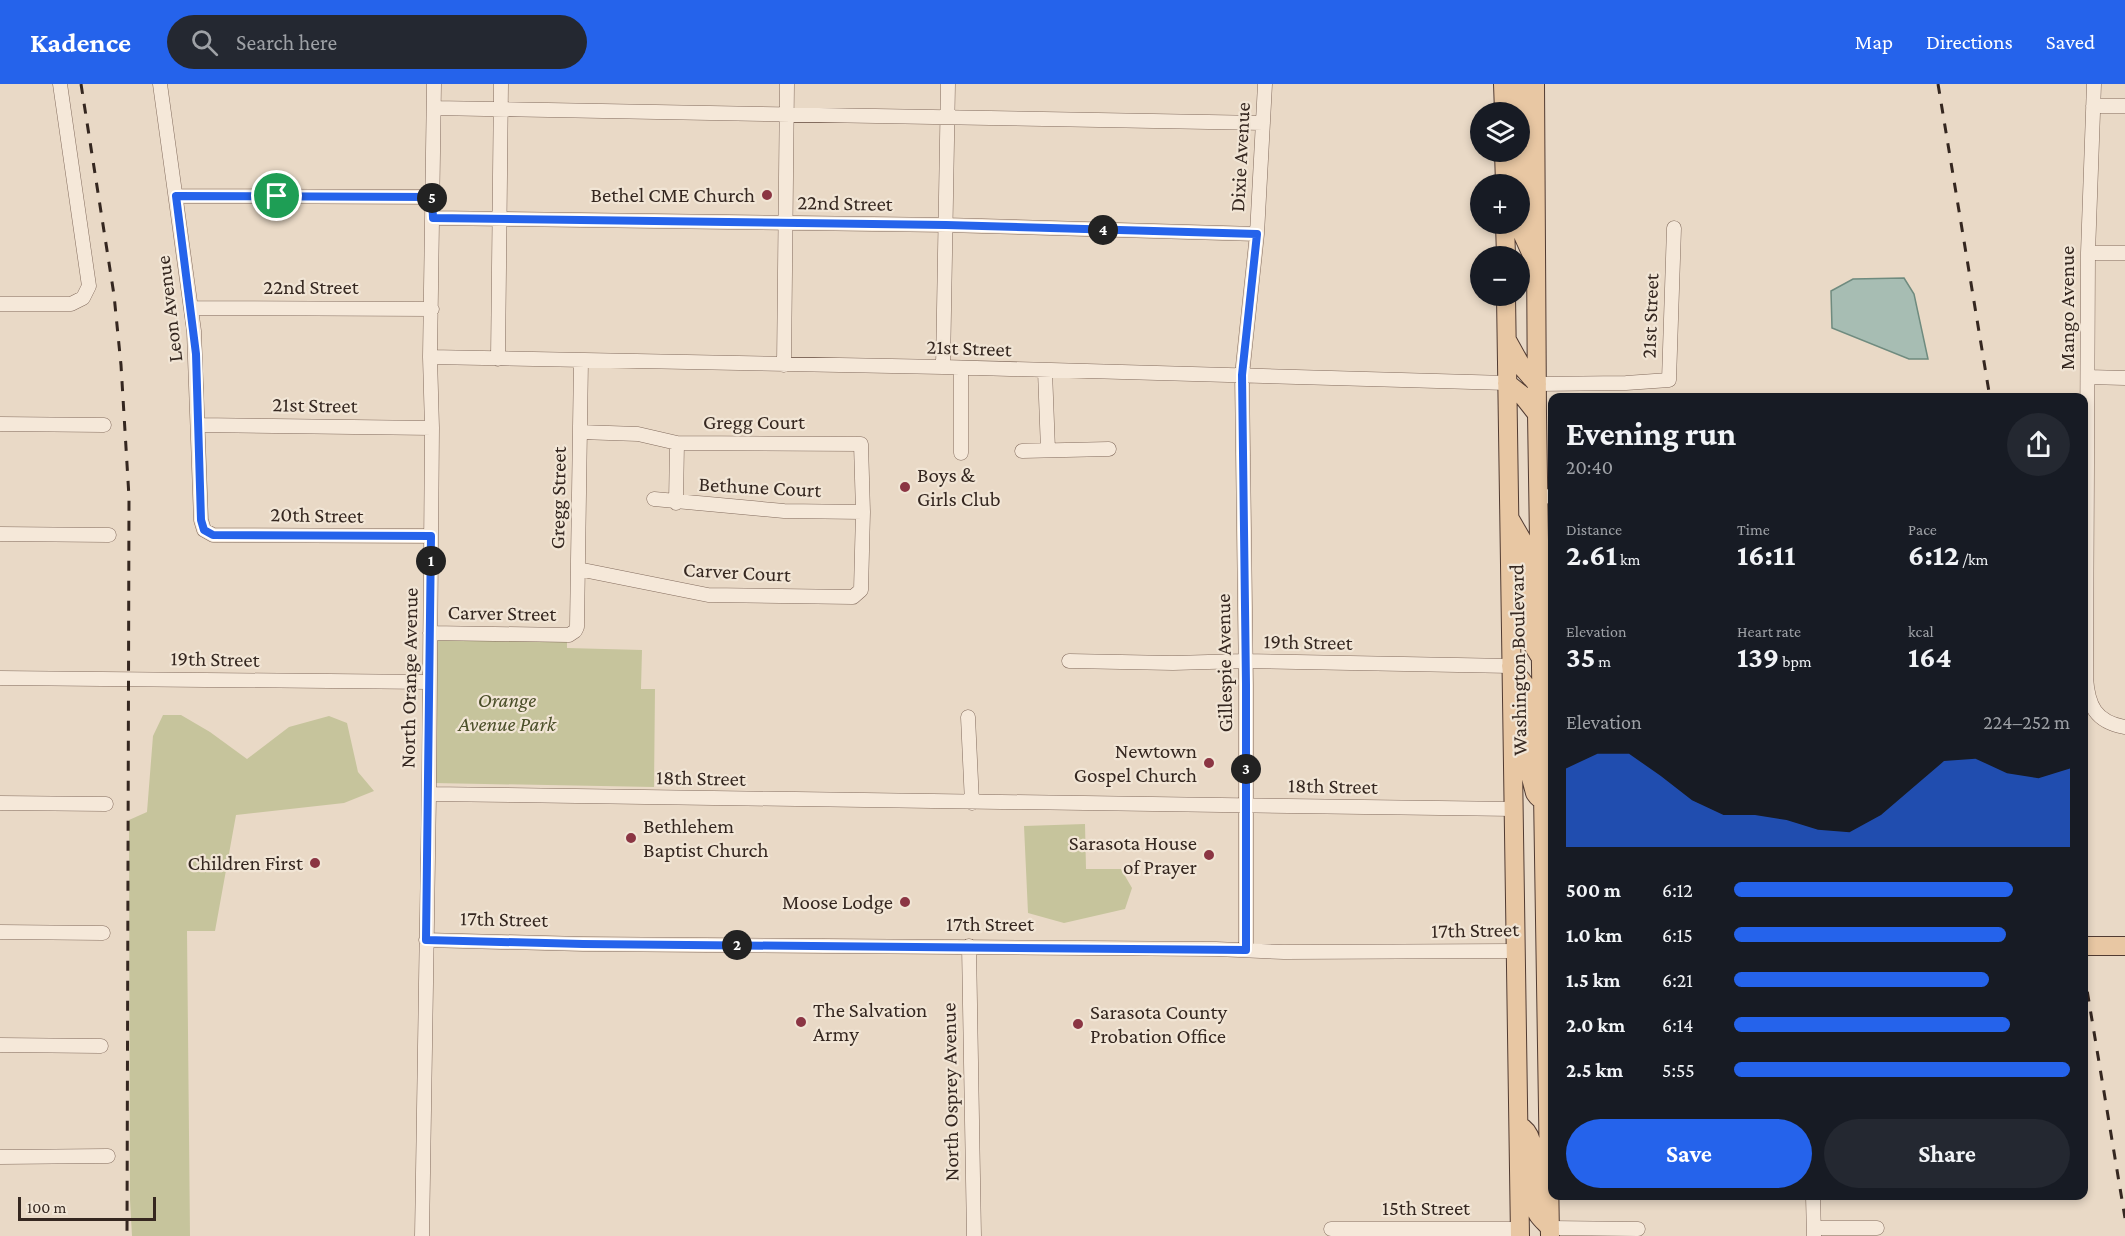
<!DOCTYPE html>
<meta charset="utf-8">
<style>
body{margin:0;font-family:"Crimson Pro",serif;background:#242831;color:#f1f3f6;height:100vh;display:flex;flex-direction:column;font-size:22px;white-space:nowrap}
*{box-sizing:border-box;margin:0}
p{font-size:20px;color:#9ea1a6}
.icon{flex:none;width:33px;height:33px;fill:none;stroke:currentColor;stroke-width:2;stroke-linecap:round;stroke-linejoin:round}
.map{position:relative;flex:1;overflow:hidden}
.sheet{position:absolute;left:1548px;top:309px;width:540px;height:807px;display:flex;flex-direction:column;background:#171b24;border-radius:12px;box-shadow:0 3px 9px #0003}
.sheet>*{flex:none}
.fabs{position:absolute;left:1470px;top:18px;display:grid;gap:12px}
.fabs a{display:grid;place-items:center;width:60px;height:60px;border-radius:50%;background:#171b24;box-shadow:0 3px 9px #0003;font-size:30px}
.scale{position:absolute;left:18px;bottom:15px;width:138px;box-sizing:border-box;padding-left:6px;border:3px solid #352720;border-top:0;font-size:16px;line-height:21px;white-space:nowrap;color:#352720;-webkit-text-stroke:4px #f1e5d5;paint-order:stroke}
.pin{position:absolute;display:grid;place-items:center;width:51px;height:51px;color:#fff;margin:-26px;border:3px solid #fff;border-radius:50%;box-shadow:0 2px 6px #0007}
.km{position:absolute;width:30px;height:30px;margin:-15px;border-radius:50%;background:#222;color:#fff;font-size:16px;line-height:30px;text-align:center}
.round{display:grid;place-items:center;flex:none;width:63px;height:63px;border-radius:32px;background:#242831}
.head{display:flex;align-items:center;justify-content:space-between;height:102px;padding:0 18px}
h1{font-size:33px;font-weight:700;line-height:45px}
.figures{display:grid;grid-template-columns:repeat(3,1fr);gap:9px;height:102px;padding:6px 18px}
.figures div{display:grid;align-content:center}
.figures b{font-size:30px;font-weight:700}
.figures small{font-size:16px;font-weight:400}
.figures p{font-size:16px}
.chart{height:168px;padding:12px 18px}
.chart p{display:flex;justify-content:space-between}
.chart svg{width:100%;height:108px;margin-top:6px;fill:#2563eb;opacity:.7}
.button{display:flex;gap:12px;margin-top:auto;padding:12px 18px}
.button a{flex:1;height:69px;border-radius:36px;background:#2563eb;color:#fff;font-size:24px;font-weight:700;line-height:69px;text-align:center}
.button a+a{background:#242831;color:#f1f3f6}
ul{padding:0 18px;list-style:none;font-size:20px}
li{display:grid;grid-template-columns:96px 72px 1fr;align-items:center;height:45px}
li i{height:15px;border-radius:8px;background:#2563eb}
header{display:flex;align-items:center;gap:36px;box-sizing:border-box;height:84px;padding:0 30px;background:#2563eb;color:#fff}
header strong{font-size:28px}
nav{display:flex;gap:33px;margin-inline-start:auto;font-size:21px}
.search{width:420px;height:54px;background:#242831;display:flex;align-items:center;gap:15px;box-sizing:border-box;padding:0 21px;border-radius:33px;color:#9ea1a6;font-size:22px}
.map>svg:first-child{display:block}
</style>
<header>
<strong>Kadence</strong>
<div class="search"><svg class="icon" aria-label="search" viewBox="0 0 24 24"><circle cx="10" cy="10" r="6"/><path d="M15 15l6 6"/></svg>Search here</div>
<nav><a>Map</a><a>Directions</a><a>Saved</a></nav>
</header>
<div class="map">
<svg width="2125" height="1152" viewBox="0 0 2125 1152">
<rect width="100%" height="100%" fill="#e9d9c6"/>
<!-- green -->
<path fill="#c6c49c" d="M436,554L567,557V564L642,566L641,605H655L654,703L433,699Z
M163,631H181L210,648L247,675L289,643L329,632L347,639L358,688L374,707L344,719L236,731L215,847H187L190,1152H132L130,1116L129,736L147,728L153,652Z
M1085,740L1086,785H1121L1132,804L1125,825L1064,839L1028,829L1024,742Z"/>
<!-- water -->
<path fill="#a7bdb3" stroke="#6f8b7f" stroke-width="1.5" d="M1904,194L1914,210L1928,275H1909L1832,244L1831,207L1853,195Z"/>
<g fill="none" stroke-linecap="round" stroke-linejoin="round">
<!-- minor casing -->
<g stroke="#836c5e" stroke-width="15">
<path id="minor" d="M160,0L194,247L201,436L204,446L213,451L431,452
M2094,0L2088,169L2086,594C2088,621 2095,638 2125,643
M2093,22H2125
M434,24L1263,39
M176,112L432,113
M433,134L946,141L1257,150
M2088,169H2125
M0,220H71L83,214L89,202L60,0
M191,224L432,225
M430,273L943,283L1507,299
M498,275L501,0
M784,281L787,0
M943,283L948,0
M961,284V369
M1045,287L1048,366
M2088,293L2125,294
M1537,300L1626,299L1669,296L1674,144
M0,340L104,341
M198,341L432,344
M1022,367L1109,365
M1538,413L1552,412
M654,415L784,427L863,428
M676,419L677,359
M0,450L109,451
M578,485L708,511L853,513L861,506L863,428L861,360L677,359L638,350L580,348
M430,549L569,551L575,547L577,543L581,277
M1069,577L1173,579L1244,577L1511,582
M0,594L429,598
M968,633L972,719
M429,710L1514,725
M0,719L106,720
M0,848L103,849
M426,856L583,860L1216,865L1284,868L1516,867
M969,862L974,1152
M1246,866V601L1242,291L1257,150L1265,0
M0,961L101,962
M0,1073L108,1072
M1813,1112L1814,1152
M1550,1144L1638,1145
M1814,1144H1877
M1331,1145H1520
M422,1152L429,710L432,344L430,273L434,0"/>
</g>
<!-- major casing -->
<g stroke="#513b32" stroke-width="20">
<path id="major" d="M1503,0L1504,28
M1518,0C1519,20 1524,34 1535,51
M1535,0L1537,330L1550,1152
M1504,68L1505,100
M1519,68L1523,151L1532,171
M1505,140L1506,172
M1506,212L1520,1152
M1508,258L1522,283L1537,300
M1507,299L1522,311L1537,330
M1510,435L1525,461L1526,550L1539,571
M1511,582L1529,606L1530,690L1535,709L1538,713
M2084,862H2125
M1523,1044C1541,1058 1530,1101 1534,1122C1536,1131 1544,1137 1550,1144"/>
</g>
<!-- minor -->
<use href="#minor" stroke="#f5e8d9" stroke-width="14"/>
<!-- major -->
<use href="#major" stroke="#e8c7a3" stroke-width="18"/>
<!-- rail -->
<path stroke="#352720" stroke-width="3" stroke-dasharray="10 10" stroke-linecap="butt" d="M81,0L114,211L121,281L129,413L127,1152
M1938,0L1990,314
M2084,888L2125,1134"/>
</g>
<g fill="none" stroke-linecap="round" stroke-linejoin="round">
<!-- route casing -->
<g stroke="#fff" stroke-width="12">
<path id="route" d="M176,112L432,113L433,134L946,141L1257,150L1242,291L1246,600V866L583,860L426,856L431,452L213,451L204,446L201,436L196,270Z"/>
</g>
<!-- route -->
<use href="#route" stroke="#2563eb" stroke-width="8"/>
</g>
<!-- markers -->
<g fill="#8b3543" stroke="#f1e5d5" stroke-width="2">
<circle cx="767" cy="111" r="6"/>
<circle cx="905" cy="403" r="6"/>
<circle cx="1209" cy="679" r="6"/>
<circle cx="631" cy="754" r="6"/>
<circle cx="1209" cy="771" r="6"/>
<circle cx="315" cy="779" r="6"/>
<circle cx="905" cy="818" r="6"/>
<circle cx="801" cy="938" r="6"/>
<circle cx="1078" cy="940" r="6"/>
</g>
<g text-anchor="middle" stroke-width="4.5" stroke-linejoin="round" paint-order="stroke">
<!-- street labels -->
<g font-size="21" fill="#352720" stroke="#f1e5d5">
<text transform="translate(1240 73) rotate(-87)" y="7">Dixie Avenue</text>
<text transform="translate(845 119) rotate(1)" y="7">22nd Street</text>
<text x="311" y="210">22nd Street</text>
<text transform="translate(2067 224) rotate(-90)" y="7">Mango Avenue</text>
<text transform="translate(169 225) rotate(-97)" y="7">Leon Avenue</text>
<text transform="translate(1650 232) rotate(-88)" y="7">21st Street</text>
<text transform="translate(969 264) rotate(2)" y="7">21st Street</text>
<text transform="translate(315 321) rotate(1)" y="7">21st Street</text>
<text x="754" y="345">Gregg Court</text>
<text transform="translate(760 403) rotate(3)" y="7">Bethune Court</text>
<text transform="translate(558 414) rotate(-89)" y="7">Gregg Street</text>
<text transform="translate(317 431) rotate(1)" y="7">20th Street</text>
<text transform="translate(737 488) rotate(3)" y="7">Carver Court</text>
<text transform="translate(502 529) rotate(1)" y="7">Carver Street</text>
<text transform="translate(1308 558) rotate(1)" y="7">19th Street</text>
<text transform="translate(215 575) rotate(1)" y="7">19th Street</text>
<text transform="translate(1518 576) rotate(-91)" y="7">Washington Boulevard</text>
<text transform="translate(1224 579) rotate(-91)" y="7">Gillespie Avenue</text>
<text transform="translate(409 594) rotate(-89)" y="7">North Orange Avenue</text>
<text transform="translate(701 694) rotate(1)" y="7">18th Street</text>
<text transform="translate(1333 702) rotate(1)" y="7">18th Street</text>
<text transform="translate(504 835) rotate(1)" y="7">17th Street</text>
<text x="990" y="847">17th Street</text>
<text transform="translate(1475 846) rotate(-1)" y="7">17th Street</text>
<text transform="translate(950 1008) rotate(-91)" y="7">North Osprey Avenue</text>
<text x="1426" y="1131">15th Street</text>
</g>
<!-- poi labels -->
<g font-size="21" fill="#352720" stroke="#f1e5d5" text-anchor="end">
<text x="755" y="118">Bethel CME Church</text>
<text x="917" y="398" text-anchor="start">Boys &amp;<tspan x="917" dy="24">Girls Club</tspan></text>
<text x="1197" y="674">Newtown<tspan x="1197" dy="24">Gospel Church</tspan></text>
<text x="643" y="749" text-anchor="start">Bethlehem<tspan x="643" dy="24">Baptist Church</tspan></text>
<text x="1197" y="766">Sarasota House<tspan x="1197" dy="24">of Prayer</tspan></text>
<text x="303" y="786">Children First</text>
<text x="893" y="825">Moose Lodge</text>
<text x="813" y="933" text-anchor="start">The Salvation<tspan x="813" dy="24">Army</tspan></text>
<text x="1090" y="935" text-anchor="start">Sarasota County<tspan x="1090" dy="24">Probation Office</tspan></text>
</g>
<!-- park labels -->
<g font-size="21" font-style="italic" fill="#4b4f29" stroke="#f1e5d5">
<text x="507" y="623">Orange<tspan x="507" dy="24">Avenue Park</tspan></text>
</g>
</g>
</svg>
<div class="fabs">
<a><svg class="icon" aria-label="layers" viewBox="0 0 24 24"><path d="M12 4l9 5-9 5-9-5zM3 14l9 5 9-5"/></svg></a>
<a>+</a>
<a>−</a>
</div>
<div class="scale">100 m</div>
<div class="pin" style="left:277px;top:112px;background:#1e9e55"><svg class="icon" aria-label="arrive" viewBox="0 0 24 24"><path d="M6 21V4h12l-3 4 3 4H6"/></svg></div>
<b class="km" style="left:431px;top:477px">1</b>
<b class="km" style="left:737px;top:861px">2</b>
<b class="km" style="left:1246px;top:685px">3</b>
<b class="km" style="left:1103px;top:146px">4</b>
<b class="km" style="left:432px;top:114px">5</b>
<section class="sheet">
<div class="head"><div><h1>Evening run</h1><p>20:40</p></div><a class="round"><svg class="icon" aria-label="share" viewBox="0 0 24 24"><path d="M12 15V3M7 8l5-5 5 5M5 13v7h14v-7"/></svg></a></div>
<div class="figures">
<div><p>Distance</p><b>2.61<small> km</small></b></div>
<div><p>Time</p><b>16:11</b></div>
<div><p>Pace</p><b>6:12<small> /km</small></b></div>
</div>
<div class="figures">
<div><p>Elevation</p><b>35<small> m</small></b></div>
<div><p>Heart rate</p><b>139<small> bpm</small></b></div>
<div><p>kcal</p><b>164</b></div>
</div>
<div class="chart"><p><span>Elevation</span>224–252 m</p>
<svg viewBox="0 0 160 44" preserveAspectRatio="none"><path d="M0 44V12L10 6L20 6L30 15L40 25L50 31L60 31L70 33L80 37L90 38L100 31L110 20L120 9L130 8L140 14L150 16L160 12V44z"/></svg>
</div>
<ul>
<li><b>500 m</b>6:12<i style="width:83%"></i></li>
<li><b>1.0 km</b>6:15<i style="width:81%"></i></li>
<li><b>1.5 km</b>6:21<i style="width:76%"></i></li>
<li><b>2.0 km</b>6:14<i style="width:82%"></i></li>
<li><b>2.5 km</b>5:55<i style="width:100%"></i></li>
</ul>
<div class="button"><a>Save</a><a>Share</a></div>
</section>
</div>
